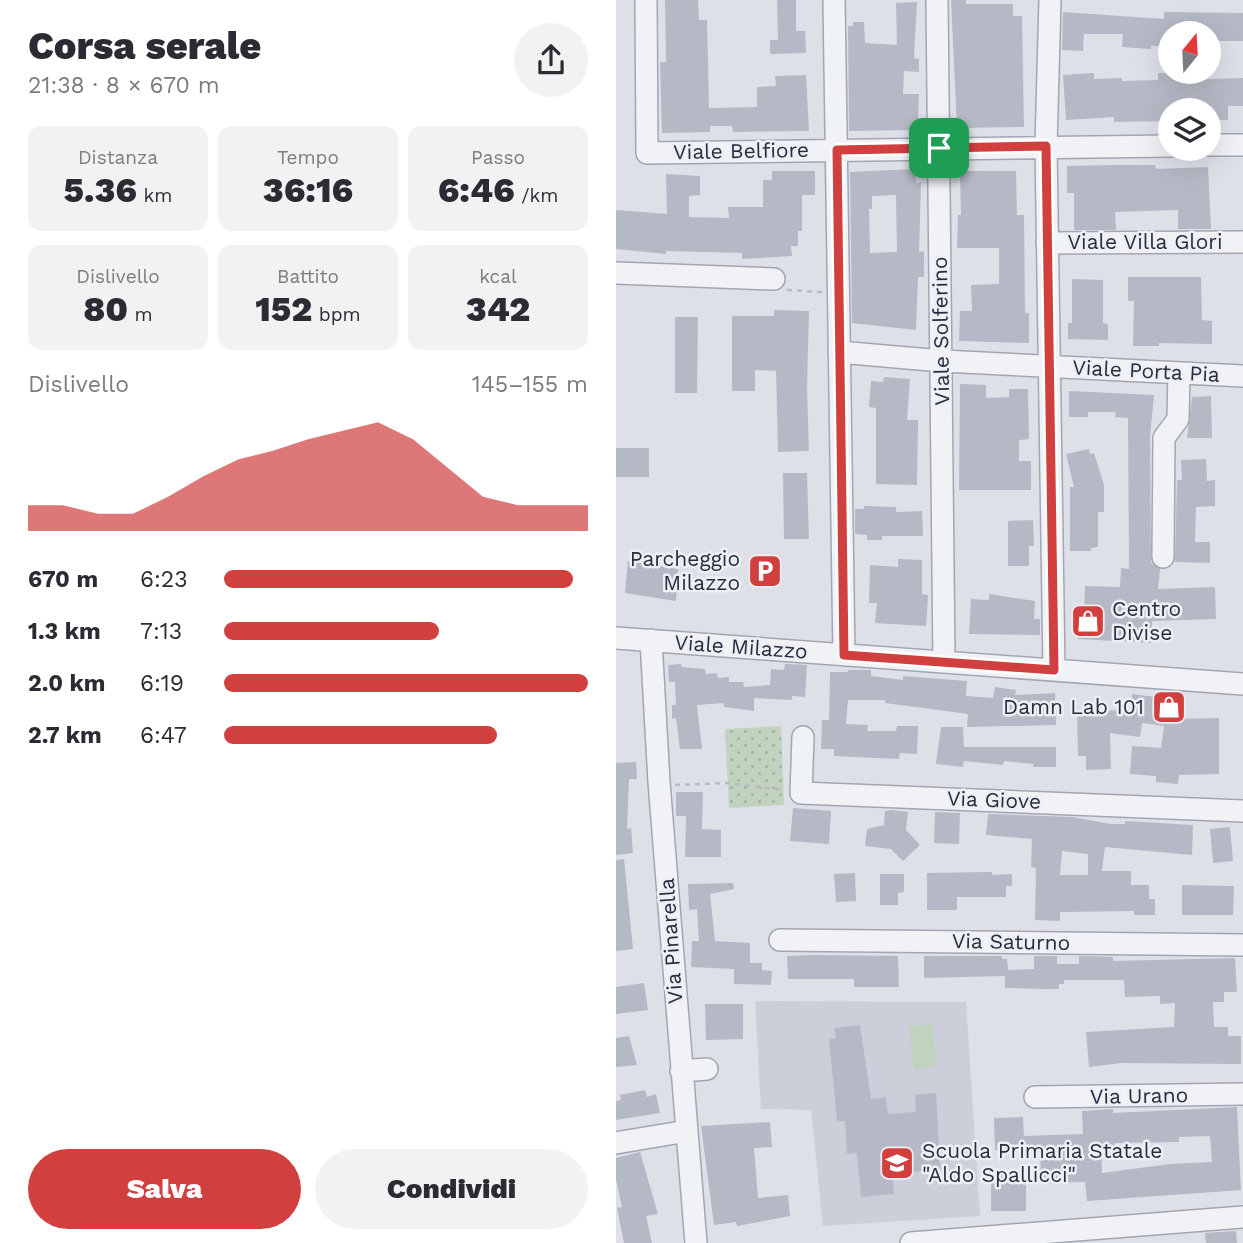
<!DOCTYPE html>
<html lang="it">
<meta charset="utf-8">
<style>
body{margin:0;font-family:"Work Sans",sans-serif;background:#f2f2f3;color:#2b2b33;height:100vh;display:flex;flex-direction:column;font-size:26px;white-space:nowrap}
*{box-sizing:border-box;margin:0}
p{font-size:23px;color:#7c7c81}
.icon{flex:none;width:38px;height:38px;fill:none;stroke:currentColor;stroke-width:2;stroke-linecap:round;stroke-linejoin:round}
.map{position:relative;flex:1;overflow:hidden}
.panel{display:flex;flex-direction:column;background:#fff;width:616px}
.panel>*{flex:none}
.needle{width:46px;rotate:18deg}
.controls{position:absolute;left:542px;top:21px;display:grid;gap:14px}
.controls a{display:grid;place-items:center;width:63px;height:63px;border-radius:50%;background:#fff;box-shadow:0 7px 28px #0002;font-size:35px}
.pin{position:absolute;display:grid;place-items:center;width:60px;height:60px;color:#fff;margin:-30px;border-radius:14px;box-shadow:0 4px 10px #0006}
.round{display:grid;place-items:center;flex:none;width:74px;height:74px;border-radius:37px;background:#f2f2f3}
.head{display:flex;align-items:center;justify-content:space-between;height:119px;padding:0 28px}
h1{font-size:38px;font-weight:800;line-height:52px}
.figures{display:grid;grid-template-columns:repeat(3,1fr);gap:10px;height:119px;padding:7px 28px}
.figures div{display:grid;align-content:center;border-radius:14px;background:#f2f2f3;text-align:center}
.figures b{font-size:35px;font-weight:800}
.figures small{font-size:19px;font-weight:400}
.figures p{font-size:19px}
.chart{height:196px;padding:14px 28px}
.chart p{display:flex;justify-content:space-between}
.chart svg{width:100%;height:126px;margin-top:7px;fill:#d13f3f;opacity:.7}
.button{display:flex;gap:14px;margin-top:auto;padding:14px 28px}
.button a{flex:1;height:80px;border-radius:42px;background:#d13f3f;color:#fff;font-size:28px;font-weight:800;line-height:80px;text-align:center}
.button a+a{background:#f2f2f3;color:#2b2b33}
ul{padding:0 28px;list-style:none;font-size:23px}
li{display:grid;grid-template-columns:112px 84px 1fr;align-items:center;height:52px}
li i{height:18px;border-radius:9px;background:#d13f3f}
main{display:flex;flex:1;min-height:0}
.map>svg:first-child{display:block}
</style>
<main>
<section class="panel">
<div class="head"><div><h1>Corsa serale</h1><p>21:38 · 8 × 670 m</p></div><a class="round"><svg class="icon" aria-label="share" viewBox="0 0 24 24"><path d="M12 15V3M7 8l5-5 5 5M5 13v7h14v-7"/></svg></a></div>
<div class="figures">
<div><p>Distanza</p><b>5.36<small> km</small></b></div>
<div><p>Tempo</p><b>36:16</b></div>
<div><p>Passo</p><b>6:46<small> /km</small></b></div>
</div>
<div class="figures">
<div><p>Dislivello</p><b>80<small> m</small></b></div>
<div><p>Battito</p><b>152<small> bpm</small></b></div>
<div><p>kcal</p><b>342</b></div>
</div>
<div class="chart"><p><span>Dislivello</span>145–155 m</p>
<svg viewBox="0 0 160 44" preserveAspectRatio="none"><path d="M0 44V35L10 35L20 38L30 38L40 32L50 25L60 19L70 16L80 12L90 9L100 6L110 12L120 22L130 32L140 35L150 35L160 35V44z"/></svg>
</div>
<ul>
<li><b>670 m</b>6:23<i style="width:96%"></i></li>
<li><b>1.3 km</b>7:13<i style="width:59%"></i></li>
<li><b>2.0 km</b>6:19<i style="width:100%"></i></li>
<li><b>2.7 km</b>6:47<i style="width:75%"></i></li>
</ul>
<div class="button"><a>Salva</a><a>Condividi</a></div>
</section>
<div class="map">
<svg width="627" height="1243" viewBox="0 0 627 1243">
<defs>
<pattern id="grass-dots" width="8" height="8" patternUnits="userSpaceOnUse" patternTransform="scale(1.75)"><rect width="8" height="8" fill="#c1d2bf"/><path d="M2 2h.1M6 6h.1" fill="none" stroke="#a6b4a5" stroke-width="1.8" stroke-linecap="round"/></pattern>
</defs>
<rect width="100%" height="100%" fill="#dee0e8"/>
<!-- built -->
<path fill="#cccfda" d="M139,1001L350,1002L364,1216L207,1226L195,1110L145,1109Z"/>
<!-- grass -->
<path fill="url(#grass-dots)" d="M165,726L168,805L113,808L109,729Z"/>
<!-- pitch -->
<path fill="#c1d2bf" d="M316,1024L321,1066L298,1069L293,1026Z"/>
<!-- building -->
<path fill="#b5b9c5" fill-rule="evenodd" d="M49,0H82L83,20H91L93,108L141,107V87L160,86L159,76L190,75L193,131L117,132L116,126H94V132L46,133L44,62H50Z
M161,0H180V31H189L190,53L154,54V40H162Z
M335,0H350V4H397V16H406L408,127L341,128Z
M301,2L298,58L303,59V72L288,71L287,94H303L302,120H299L298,130L233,131L232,26H237V22H248L249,43L281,45L280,3Z
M447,12L548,19V12L627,13V41H593V33H555V46H535V49L506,47L507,34H468L467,51L446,50Z
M478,73V79L506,78V81L542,80V73H566L567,80L627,78V106H612V120H593V110H555V121L498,122V117L450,120L447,75Z
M494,165H539L540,169L592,167L595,229H562V210L499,212L500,230H458V193H451V166Z
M299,169L300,183L305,182L303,252L308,251V277H302L300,330L236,323L234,172ZM280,195L281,252L254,253L253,209H256V196Z
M156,171H199V195H186V231H182V246H175L176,256L126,259V253L50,251V254L0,249V210L51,214L50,174L84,176V195L73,196V217L113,218L112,207H147V180H156Z
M344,171H400L401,215H408L409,313H413V343L343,341L344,311H356L355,285L383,284V248H341L342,215H345Z
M512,277H585L586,320L596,321V344L543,343V346H517L518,301H512Z
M456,279L487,280V323L492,324V340L452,339V323H456Z
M158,310L193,311L191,388L193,451L162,452L160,371L139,370V391H116V316H158Z
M59,317H82L81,393H59Z
M268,377L294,379L291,420H302L301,485L260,484V408L253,407L255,381L267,382Z
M344,384L370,385V398L393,397V389H412L413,439L403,440V461H415V490H343Z
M453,391L538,395L534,437L535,563L544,569L542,589L599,587L600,619L536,621L535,643L462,639L463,614H468L469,586L504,587L505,568L513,569L512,418L499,417L500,412H472V417H453Z
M595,396L596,438H571L576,397Z
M0,448H33V477H0Z
M473,449L474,454L478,453L488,485V512H482V547L475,548V551H454V487H458L450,454Z
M590,459L591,481L599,480V506L580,507L579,542H594V563L559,562L561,480H566L565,460Z
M167,473H191L193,539H168Z
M248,506L280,507V512L306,511L307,536H266V540H251V535L239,534V509H248Z
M417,520L418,546H413V566H392V521Z
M282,559L306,560V594L312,595L310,626L259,623L261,603H253L254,565L282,567Z
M12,561L62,569L60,601L9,593Z
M373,594L419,601L418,619H424V635L353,634L355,599L373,600Z
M65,664L66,667L89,669L90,674L101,673L102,678L113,677V682H127L128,687L154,685L155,669L168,670L169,664L191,665L189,697L176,696V700L138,698V711L108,707L107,703L81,705L86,749H64L60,718L56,719V705H60L59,682H53L52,665Z
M232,670H255V676L287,680V676L351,681L350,696L377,698L379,687L400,690L399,695L439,693L440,725L351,727L352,714L269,703V700H232L230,724L252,725L251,731H280L281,726H302L301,754L284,753L283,759L218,756V749H205L206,720H213L214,672H232Z
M516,694L562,700L559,719L603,718V774L563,775L562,784L540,782V776L514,774L516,746L545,748L548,726L526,723L524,737L494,733L495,769L470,770V756H462L461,711L514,710Z
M325,727H347L348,747H440V767H417V764L388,761L387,765L348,761L347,767L320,764Z
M20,762L21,779H13L11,829L15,828L17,853L0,855V763Z
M60,792H87L86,829L105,830V857H69L70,816H60Z
M177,808L215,811L213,844L174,841Z
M276,810L292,812L290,830L304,845L287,861L275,849L249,846L251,829L268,825L269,811Z
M319,812L344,813L343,844L318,843Z
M372,814L456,817L495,824H509V821L577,825L576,855L489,847L486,871H515V885H533V899H539V915H518V911L444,912V921L419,920L420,868L415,867L416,839L370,835ZM446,851L472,854V875H444Z
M614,827L617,861L597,863L594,829Z
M8,859L17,949L0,951V860Z
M376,872V875L396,874V886H390V897H341V910H311V873Z
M239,873L240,901L220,902L218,874Z
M264,874H288V892L282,893V905H264Z
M117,883L118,889L94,894L99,941L134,943V963H146V970L156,971L155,985L118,984V969L75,967L76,941H83L81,909L73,910L72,884Z
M566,885L618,886L617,915H566Z
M193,955L282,956L283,987H238V979H172L171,956Z
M308,956H386V959H391L392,970L418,969V956H441V964H463V956L497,957V961L619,958L621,992H608V1002H597L598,1027H612V1036H625V1064L505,1063L473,1067L470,1032L558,1027L559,1003L544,1004V996L509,997L508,980H448V984H443V989H429L389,988V976L308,978Z
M28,983L32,1010L0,1014V987Z
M89,1004H127V1039L90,1040Z
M244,1025L255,1099L270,1097L272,1114L300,1112L299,1095L320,1093L324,1169L276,1174L278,1194L245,1197L241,1153L231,1154L229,1121H221L213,1039L220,1038L218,1028Z
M13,1036L21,1065L0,1067V1038Z
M29,1090L31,1097L40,1094L44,1113L0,1120V1101L5,1100L4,1095Z
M621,1107L625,1190L471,1201L469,1182L425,1183L424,1148L379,1150L378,1118L407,1117L408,1136L467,1134L466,1111L497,1109V1113ZM594,1136L596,1162L554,1164L486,1173L485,1148H499V1143L563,1142V1137Z
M154,1122L156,1147L138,1148L142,1198L172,1195L174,1216L121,1226L120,1222L98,1225L85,1126Z
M24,1152L42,1214L30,1216L36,1243H8L1,1208L6,1207L0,1180V1158Z
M375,1174H410V1211H375Z
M620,1231L621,1243H590L589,1233Z"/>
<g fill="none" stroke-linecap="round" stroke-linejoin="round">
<!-- minor casing -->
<g stroke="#a3a6b2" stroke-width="24">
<path id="minor" d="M30,0L31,153L555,146
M218,0L228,655
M321,0L328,662
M434,0L430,146L438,670
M593,145H627
M431,243L627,242
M0,273L158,279
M223,352L326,361L627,376
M547,557L548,438L562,419L563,373
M0,638L627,684
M35,640L43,782L80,1243
M187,737L185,793L627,811
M164,940L627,945
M65,1071L91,1069
M419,1097L627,1094
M0,1143L71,1131
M295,1243L627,1217"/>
</g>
<!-- path -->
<path stroke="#b8bbc3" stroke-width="2.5" stroke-dasharray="5 5" stroke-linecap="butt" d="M171,290L206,292
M59,785L112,783L167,790"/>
<!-- minor -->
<use href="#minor" stroke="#f1f2f6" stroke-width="21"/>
</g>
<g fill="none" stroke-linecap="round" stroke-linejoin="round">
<!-- route casing -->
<g stroke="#fff" stroke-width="14">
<path id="route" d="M430,146L438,670L228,655L221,150Z"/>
</g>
<!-- route -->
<use href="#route" stroke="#d13f3f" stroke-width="9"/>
</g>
<!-- icons -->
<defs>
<g id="parking-square" transform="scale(1.75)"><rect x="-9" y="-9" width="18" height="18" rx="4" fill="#d13f3f" stroke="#edeff5"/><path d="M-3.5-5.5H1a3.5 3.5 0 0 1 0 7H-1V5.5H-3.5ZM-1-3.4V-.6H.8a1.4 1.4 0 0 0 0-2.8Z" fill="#fff"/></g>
<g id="shop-square" transform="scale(1.75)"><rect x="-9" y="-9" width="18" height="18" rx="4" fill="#d13f3f" stroke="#edeff5"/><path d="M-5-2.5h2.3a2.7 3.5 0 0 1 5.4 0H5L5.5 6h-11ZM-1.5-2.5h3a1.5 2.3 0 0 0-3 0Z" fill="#fff"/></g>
<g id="school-square" transform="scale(1.75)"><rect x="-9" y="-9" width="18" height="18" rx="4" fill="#d13f3f" stroke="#edeff5"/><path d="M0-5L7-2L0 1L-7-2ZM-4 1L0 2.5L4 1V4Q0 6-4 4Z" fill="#fff"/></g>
</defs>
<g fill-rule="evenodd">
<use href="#parking-square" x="149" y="571"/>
<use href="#shop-square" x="472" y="621"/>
<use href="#shop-square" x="553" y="707"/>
<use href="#school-square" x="281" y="1163"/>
</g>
<g text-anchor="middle" stroke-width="5" stroke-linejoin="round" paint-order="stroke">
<!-- street labels -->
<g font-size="21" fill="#272c3f" stroke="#edeff5">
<text transform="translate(125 151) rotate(-1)" y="7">Viale Belfiore</text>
<text x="529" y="249">Viale Villa Glori</text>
<text transform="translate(325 331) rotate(-91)" y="7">Viale Solferino</text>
<text transform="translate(530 371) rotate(3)" y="7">Viale Porta Pia</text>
<text transform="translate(125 647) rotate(4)" y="7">Viale Milazzo</text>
<text transform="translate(378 800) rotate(2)" y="7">Via Giove</text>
<text transform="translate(55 941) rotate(-94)" y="7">Via Pinarella</text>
<text transform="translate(395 942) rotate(1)" y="7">Via Saturno</text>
<text transform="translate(523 1096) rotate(-1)" y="7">Via Urano</text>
</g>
<!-- poi labels -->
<g font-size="21" fill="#272c3f" stroke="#edeff5" text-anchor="end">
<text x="124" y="566">Parcheggio<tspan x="124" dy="24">Milazzo</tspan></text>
<text x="496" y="616" text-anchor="start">Centro<tspan x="496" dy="24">Divise</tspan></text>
<text x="528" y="714">Damn Lab 101</text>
<text x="306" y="1158" text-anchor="start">Scuola Primaria Statale<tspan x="306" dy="24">"Aldo Spallicci"</tspan></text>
</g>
</g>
</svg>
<div class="controls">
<a><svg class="needle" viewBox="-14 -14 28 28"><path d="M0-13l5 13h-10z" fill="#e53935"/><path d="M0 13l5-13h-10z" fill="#7c7c81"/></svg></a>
<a><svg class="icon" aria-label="layers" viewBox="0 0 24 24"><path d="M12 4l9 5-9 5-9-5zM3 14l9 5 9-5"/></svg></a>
</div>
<div class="pin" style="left:323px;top:148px;background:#1e9e55"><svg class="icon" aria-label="arrive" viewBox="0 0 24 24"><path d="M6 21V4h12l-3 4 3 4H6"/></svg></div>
</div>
</main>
